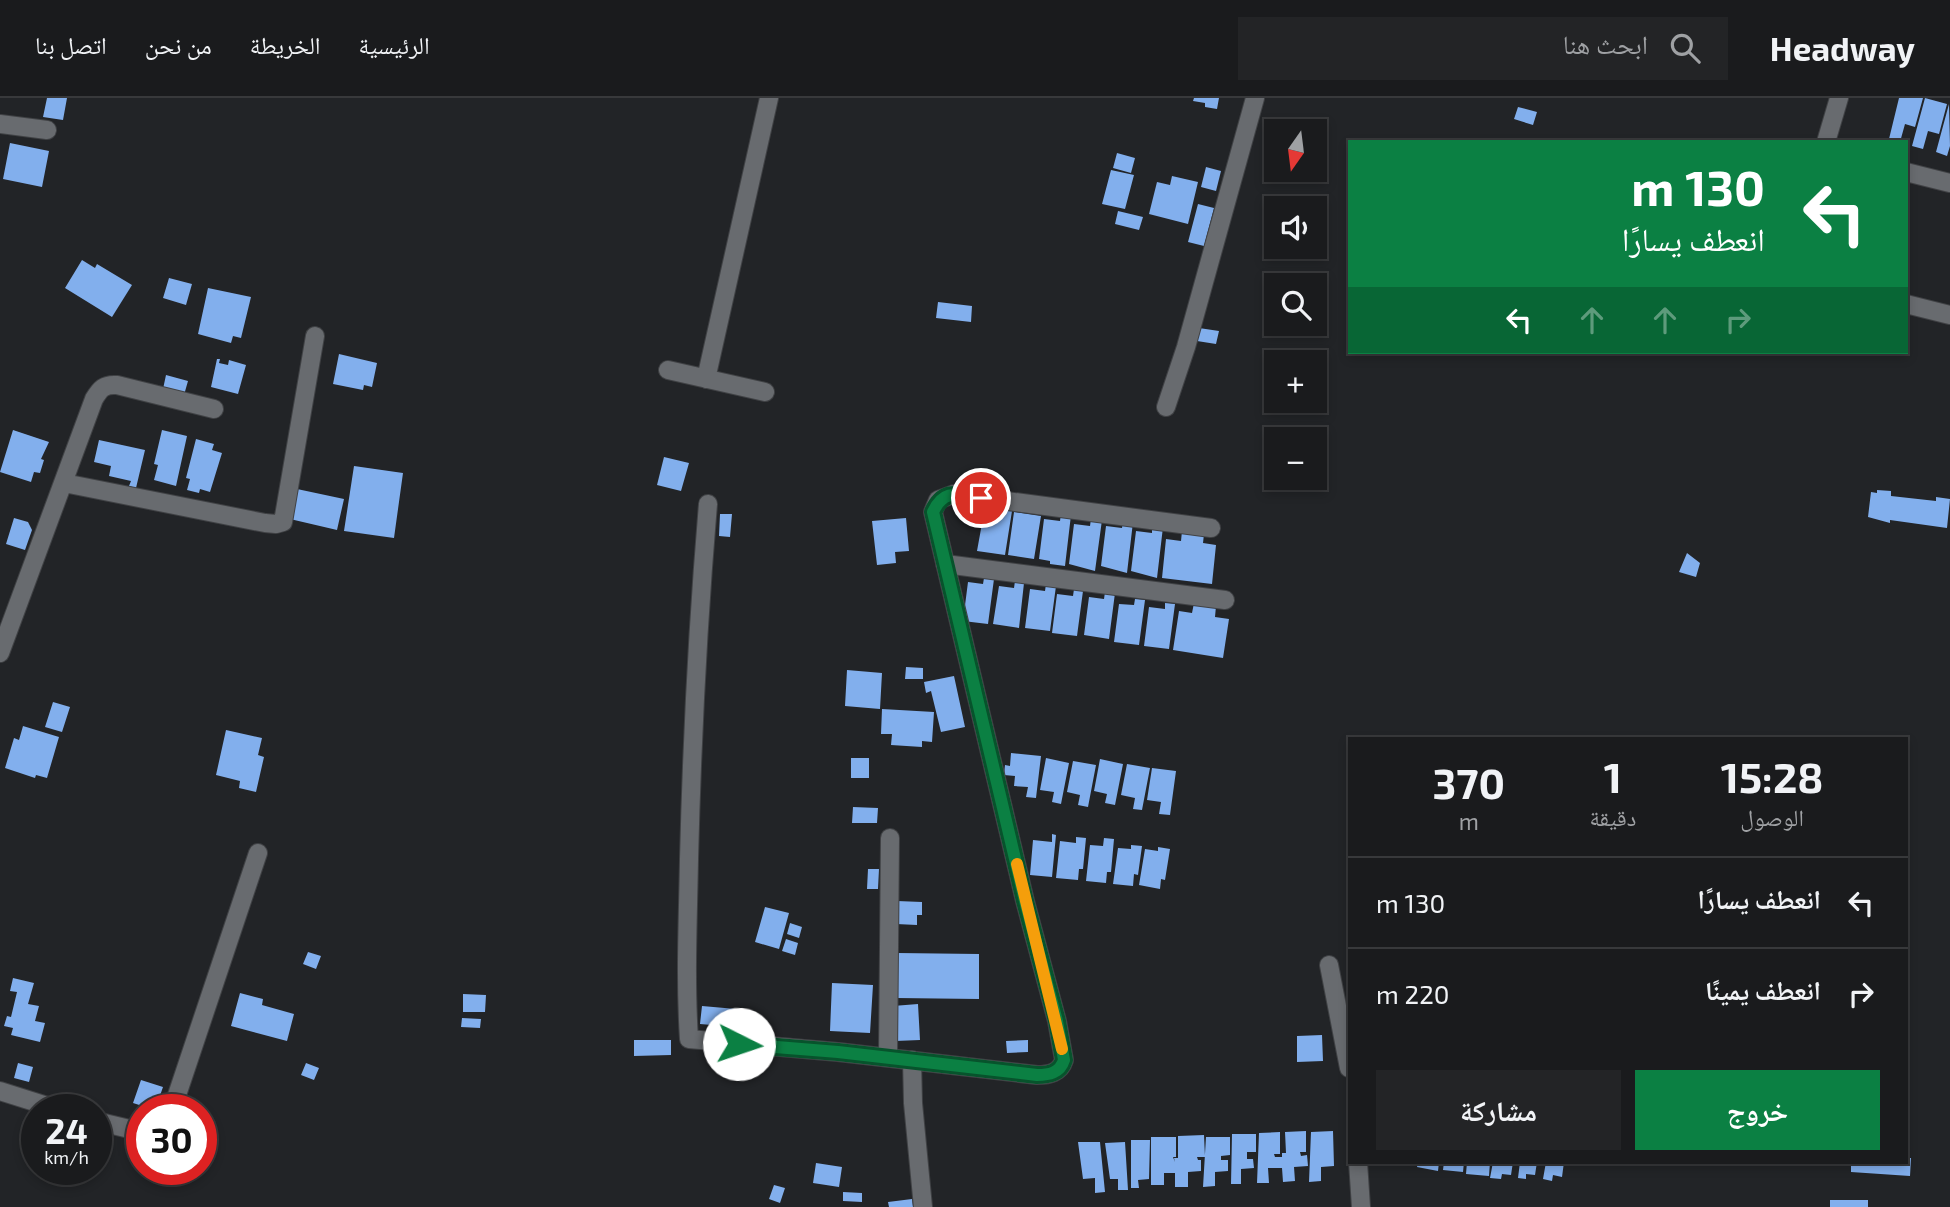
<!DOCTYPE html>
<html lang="ar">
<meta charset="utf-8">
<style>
:root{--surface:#1a1b1d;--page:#232426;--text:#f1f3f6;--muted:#9fa1a4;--line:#38393b;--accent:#0b8043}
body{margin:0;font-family:"Exo 2","Noto Naskh Arabic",sans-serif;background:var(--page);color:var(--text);direction:rtl;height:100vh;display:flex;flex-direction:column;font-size:26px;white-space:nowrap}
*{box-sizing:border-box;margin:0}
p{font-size:23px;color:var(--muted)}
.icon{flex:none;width:38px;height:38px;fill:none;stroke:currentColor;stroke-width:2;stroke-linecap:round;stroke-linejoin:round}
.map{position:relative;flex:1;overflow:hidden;direction:ltr}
.panel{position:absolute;left:1348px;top:639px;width:560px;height:427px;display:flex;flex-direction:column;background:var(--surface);border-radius:0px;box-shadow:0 4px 10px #0003,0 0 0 2px var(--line);direction:rtl}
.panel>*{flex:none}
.hud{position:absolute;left:1348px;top:42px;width:560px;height:214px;border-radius:0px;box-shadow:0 4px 10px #0003,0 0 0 2px var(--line);direction:rtl;background:#0b8043;color:#fff;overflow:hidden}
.needle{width:46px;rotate:194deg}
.controls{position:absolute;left:1264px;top:21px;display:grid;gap:14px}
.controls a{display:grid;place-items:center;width:63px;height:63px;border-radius:0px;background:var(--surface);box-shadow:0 4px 10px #0003,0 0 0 2px var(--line);font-size:35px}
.speed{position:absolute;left:21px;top:996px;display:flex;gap:14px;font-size:35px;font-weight:700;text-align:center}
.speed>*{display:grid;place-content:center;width:91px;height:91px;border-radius:50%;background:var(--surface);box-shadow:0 4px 10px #0003,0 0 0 2px var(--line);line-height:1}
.speed small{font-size:18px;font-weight:400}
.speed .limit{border:10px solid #d22;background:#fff;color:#111}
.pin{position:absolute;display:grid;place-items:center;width:60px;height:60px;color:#fff;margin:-30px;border:4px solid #fff;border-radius:50%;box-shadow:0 2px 7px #0007}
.me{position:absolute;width:77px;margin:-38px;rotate:94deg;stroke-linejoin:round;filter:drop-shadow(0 0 5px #0008)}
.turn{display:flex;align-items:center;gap:24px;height:147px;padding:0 28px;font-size:32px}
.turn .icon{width:91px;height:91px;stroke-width:2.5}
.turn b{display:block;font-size:49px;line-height:60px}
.lanes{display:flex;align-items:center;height:66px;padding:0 28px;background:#0003;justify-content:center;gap:35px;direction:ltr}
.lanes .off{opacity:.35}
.eta{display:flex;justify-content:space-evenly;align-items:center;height:119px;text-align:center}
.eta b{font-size:42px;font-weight:700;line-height:49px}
.cta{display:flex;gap:14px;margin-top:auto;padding:14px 28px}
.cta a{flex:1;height:80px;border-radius:0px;background:var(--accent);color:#fff;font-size:28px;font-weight:700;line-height:80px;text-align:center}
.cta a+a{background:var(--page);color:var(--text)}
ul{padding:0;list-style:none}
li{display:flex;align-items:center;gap:21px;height:91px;padding:0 28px;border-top:2px solid var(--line)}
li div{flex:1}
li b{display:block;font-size:26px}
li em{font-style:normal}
header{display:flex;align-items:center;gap:42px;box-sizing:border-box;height:98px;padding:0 35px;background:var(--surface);border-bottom:2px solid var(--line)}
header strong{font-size:33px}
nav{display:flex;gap:38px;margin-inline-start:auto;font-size:24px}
.search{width:490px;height:63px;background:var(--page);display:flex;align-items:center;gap:18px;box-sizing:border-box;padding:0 24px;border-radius:0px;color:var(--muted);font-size:26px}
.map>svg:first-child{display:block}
.building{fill:#82afed}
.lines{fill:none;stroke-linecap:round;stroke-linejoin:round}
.minor-casing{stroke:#404245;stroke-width:20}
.minor{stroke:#686b6f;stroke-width:18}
.route-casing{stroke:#07532c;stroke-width:18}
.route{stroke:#0b8043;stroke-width:12}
.slow{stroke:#f59e0b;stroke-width:12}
</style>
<header>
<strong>Headway</strong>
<div class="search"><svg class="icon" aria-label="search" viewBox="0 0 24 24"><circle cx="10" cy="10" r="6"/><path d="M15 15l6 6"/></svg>ابحث هنا</div>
<nav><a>الرئيسية</a><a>الخريطة</a><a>من نحن</a><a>اتصل بنا</a></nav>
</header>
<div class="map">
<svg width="1950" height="1109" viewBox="0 0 1950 1109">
<rect width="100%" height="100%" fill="#222427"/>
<!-- building -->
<path class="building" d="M 47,0 L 67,0 L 63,22 L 43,19 Z
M 1194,0 L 1219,0 L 1217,11 L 1205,9 L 1205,5 L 1193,3 Z
M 1899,0 L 1923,0 L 1915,29 L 1905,26 L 1900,44 L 1889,41 Z
M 1925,0 L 1947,6 L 1939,36 L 1928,33 L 1923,51 L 1912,48 Z
M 1949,6 L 1950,48 L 1947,58 L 1936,54 Z
M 1518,9 L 1537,14 L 1533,27 L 1514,21 Z
M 10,45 L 49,53 L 42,89 L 3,81 Z
M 1117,55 L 1135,60 L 1131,75 L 1113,70 Z
M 1206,69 L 1221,73 L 1216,93 L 1201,89 Z
M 1111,72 L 1134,77 L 1125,111 L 1102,106 Z
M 1172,78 L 1198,84 L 1188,126 L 1149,116 L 1157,84 L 1170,87 Z
M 1198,106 L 1214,110 L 1204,148 L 1188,144 Z
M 1118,113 L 1143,119 L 1139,132 L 1115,126 Z
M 82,162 L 95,170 L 97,166 L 132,187 L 112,219 L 65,190 Z
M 169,180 L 192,186 L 186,207 L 163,200 Z
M 208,190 L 251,199 L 241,240 L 233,238 L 231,245 L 198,236 Z
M 938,204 L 972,208 L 971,224 L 936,220 Z
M 1199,230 L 1219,233 L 1216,246 L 1197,243 Z
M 339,256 L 377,265 L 372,289 L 364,287 L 363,292 L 333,286 Z
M 217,261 L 220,261 L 219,265 L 228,267 L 229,262 L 246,267 L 238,296 L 211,289 Z
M 166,277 L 188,283 L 184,297 L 163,291 Z
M 13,332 L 49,344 L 41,361 L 44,362 L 40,375 L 34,374 L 31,384 L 0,374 Z
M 162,332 L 187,338 L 176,388 L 154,382 L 158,367 L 154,366 Z
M 196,341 L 214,346 L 212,352 L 222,355 L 210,394 L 200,391 L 199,395 L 187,392 L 190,381 L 186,380 Z
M 99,342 L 145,352 L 136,390 L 129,388 L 131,383 L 109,378 L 111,368 L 94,364 Z
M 664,359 L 689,365 L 681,393 L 657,387 Z
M 354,368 L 403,375 L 394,440 L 344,433 Z
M 297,391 L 344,401 L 337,432 L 290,421 Z
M 1877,392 L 1891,393 L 1891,398 L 1936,403 L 1936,399 L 1950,401 L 1947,430 L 1890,422 L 1890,425 L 1868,419 L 1871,394 L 1877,395 Z
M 985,409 L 1012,413 L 1005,457 L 977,453 Z
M 1014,414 L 1041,418 L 1034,461 L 1008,457 Z
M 720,416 L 732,416 L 730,439 L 719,438 Z
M 1061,416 L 1071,417 L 1065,468 L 1050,466 L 1050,463 L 1039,461 L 1044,421 L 1060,423 Z
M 14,420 L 28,424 L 32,432 L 25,452 L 6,446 Z
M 906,420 L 909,453 L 895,454 L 896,465 L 877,467 L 872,423 Z
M 1091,421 L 1102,422 L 1095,473 L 1069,466 L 1074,426 L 1090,428 Z
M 1123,423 L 1133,424 L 1127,475 L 1101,468 L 1106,428 L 1122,430 Z
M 1152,428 L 1163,429 L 1157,480 L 1131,473 L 1136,433 L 1152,435 Z
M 1182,433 L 1204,436 L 1203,445 L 1216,447 L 1212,486 L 1162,480 L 1166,441 L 1181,443 Z
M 1687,455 L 1700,465 L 1696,479 L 1679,474 Z
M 984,480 L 994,481 L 988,526 L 963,523 L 968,484 L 983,486 Z
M 1015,483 L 1024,485 L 1019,530 L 993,526 L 999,488 L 1014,490 Z
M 1046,486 L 1056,488 L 1050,533 L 1025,530 L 1030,491 L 1045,493 Z
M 1074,491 L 1083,493 L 1077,538 L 1052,535 L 1057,496 L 1073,498 Z
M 1105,494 L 1115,495 L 1109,541 L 1084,537 L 1089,499 L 1104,501 Z
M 1135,501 L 1145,502 L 1139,547 L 1114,544 L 1119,506 L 1134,507 Z
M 1165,505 L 1175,506 L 1169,551 L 1144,548 L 1149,509 L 1165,511 Z
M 1194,505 L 1216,508 L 1215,519 L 1229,521 L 1223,560 L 1173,552 L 1179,513 L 1192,515 Z
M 906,569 L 923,570 L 923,581 L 905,581 Z
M 847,572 L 882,575 L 880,611 L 845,608 Z
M 954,578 L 965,629 L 941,634 L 931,593 L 926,595 L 924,584 Z
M 53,604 L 70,609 L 62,634 L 45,629 Z
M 882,611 L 934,614 L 932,644 L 922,643 L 922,649 L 891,647 L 892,636 L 881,636 Z
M 23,628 L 59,639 L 47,680 L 36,677 L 35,680 L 5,670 L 14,640 L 19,642 Z
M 226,632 L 262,640 L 258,657 L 264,659 L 256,694 L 239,690 L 240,683 L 216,677 Z
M 1011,655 L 1041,658 L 1036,700 L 1026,699 L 1028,689 L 1014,688 L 1015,678 L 1004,677 L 1005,667 L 1010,668 Z
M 851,660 L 869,660 L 869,680 L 851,680 Z
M 1046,660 L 1069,665 L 1061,706 L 1052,704 L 1054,694 L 1040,692 Z
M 1100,661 L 1123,666 L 1115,707 L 1105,705 L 1107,696 L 1094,693 Z
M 1073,663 L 1096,667 L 1088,709 L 1078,707 L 1080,697 L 1067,694 Z
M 1127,666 L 1150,670 L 1142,712 L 1133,711 L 1135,700 L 1121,697 Z
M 1152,670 L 1176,673 L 1170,717 L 1159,716 L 1161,704 L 1147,702 Z
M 853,709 L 878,710 L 877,725 L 852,725 Z
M 1052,736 L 1056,737 L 1052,779 L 1030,777 L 1033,742 L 1052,744 Z
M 1076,739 L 1086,740 L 1083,771 L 1079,771 L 1078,782 L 1056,780 L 1060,743 L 1076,745 Z
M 1104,740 L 1114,741 L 1111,774 L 1107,774 L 1106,785 L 1086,783 L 1090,747 L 1103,748 Z
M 1131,747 L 1142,748 L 1138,777 L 1134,776 L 1133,788 L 1113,786 L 1118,750 L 1131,751 Z
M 1158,749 L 1170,751 L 1165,782 L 1161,781 L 1160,791 L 1139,787 L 1145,751 L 1158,753 Z
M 868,771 L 879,771 L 878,791 L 867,791 Z
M 897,803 L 922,804 L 922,817 L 917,817 L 917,827 L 896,826 Z
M 765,809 L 789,815 L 779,851 L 755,844 Z
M 790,825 L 802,829 L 799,840 L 787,836 Z
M 786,841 L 798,845 L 795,857 L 782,853 Z
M 308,854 L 321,858 L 316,871 L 303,866 Z
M 897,855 L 979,856 L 979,901 L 896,900 Z
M 13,880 L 34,885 L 28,906 L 39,908 L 35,923 L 45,925 L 40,944 L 11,937 L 13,930 L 4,928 L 7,918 L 11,919 L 17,894 L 10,893 Z
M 832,885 L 873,887 L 870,935 L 830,933 Z
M 240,895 L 263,901 L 262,907 L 294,916 L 287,943 L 231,928 Z
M 463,896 L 486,897 L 485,914 L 463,914 Z
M 918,906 L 920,942 L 895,943 L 893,908 Z
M 702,908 L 736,911 L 735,929 L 700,926 Z
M 462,920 L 481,921 L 480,930 L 461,929 Z
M 1322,937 L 1323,963 L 1297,964 L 1297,938 Z
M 634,942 L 671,942 L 671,957 L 634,958 Z
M 1028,942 L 1028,954 L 1007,955 L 1006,943 Z
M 18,965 L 33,969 L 29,984 L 14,980 Z
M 306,965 L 319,970 L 314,982 L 301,977 Z
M 141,982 L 163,989 L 155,1012 L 133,1005 Z
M 1306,1033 L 1306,1054 L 1300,1054 L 1301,1058 L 1307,1057 L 1308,1068 L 1294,1069 L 1295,1083 L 1283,1084 L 1282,1070 L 1268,1070 L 1269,1085 L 1257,1085 L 1259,1035 L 1280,1034 L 1280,1056 L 1274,1056 L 1275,1059 L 1282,1059 L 1282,1055 L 1286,1055 L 1285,1034 Z
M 1333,1033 L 1334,1068 L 1321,1069 L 1321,1083 L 1309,1084 L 1311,1034 Z
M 1232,1036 L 1256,1036 L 1256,1054 L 1247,1054 L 1247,1061 L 1253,1061 L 1254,1070 L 1241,1071 L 1241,1086 L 1231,1086 Z
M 1204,1037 L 1205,1059 L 1197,1059 L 1198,1062 L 1201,1062 L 1201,1073 L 1188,1074 L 1188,1089 L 1175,1089 L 1175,1075 L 1164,1075 L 1164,1087 L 1151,1087 L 1151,1039 L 1176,1039 L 1176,1059 L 1173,1059 L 1175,1064 L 1174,1060 L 1178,1060 L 1178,1038 Z
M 1206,1039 L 1230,1039 L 1230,1057 L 1221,1058 L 1221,1062 L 1228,1062 L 1228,1073 L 1215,1074 L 1215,1088 L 1203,1089 Z
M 1131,1042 L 1150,1042 L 1149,1081 L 1138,1082 L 1139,1090 L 1131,1090 Z
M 1078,1044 L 1100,1044 L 1105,1094 L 1095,1095 L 1095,1080 L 1083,1081 Z
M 1125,1044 L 1128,1092 L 1118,1092 L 1118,1081 L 1110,1081 L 1105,1045 Z
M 1906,1060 L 1911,1060 L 1910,1078 L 1851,1074 L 1851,1064 L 1906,1064 Z
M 1418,1064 L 1439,1064 L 1438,1073 L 1417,1069 Z
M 1444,1064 L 1464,1064 L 1463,1074 L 1443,1072 Z
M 1467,1064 L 1490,1064 L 1489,1078 L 1466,1076 Z
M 1493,1064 L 1513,1064 L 1511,1077 L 1502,1076 L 1501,1081 L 1490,1080 Z
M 1520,1064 L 1537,1064 L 1535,1077 L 1526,1076 L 1526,1081 L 1518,1080 Z
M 1546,1064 L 1564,1064 L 1562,1079 L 1553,1077 L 1552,1083 L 1543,1081 Z
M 816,1065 L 842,1069 L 839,1089 L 813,1085 Z
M 774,1087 L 785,1090 L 780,1105 L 769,1101 Z
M 843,1094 L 862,1095 L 862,1104 L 843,1103 Z
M 912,1101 L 913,1109 L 889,1109 L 888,1104 Z
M 1830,1102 L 1868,1102 L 1868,1109 L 1830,1109 Z"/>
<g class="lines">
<!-- minor casing -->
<g class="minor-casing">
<path id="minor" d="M 0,26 L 47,32
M 1826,44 L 1839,0
M 1906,74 L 1950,85
M 1906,206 L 1950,217
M 668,272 L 765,294
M 706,281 L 769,0
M 1166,309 L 1186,249 L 1255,0
M 64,385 L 265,425 L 276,426 L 283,424 L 315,238
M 708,406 C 698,524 692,642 689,761 C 688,821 685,881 689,941 L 838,954 L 1037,977 C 1049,977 1060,975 1064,962 L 1057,923 L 1025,803 L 933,414 L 938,402 L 954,396 L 1211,430
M 945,466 L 1225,502
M 0,555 L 94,301 C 100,291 104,286 117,287 L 214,311
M 1329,867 L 1349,970
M 888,959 L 890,740
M 912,962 L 913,1005 L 923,1109
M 0,993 L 60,1012
M 172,1012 L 258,755
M 96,1023 L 142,1034
M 1358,1064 L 1361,1109"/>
</g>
<!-- minor -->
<use href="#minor" class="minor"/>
</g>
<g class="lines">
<!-- route casing -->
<g class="route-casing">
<path id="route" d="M 739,946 L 838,954 L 1037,977 C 1049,977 1060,975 1064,962 L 1057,923 L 1025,803 L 933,414 C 944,390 958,397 981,400"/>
</g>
<!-- route -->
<use href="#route" class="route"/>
<!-- slow -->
<path class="slow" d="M 1017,766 L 1062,951"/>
</g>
</svg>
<div class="controls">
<a><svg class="needle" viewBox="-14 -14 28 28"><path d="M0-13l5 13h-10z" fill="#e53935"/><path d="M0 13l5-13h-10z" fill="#9fa1a4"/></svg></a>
<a><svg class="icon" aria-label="sound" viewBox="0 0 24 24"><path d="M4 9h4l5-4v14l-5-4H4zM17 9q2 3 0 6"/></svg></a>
<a><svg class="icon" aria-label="search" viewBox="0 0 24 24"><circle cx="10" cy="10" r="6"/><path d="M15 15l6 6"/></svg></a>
<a>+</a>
<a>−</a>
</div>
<div class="speed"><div>24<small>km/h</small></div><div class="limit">30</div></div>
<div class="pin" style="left:981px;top:400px;background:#d93025"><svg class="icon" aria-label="arrive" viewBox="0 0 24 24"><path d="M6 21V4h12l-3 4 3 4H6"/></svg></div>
<svg class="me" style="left:739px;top:946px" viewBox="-20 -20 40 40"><circle r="19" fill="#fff"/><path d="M0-13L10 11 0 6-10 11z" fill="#0b8043"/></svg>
<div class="hud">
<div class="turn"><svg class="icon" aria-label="left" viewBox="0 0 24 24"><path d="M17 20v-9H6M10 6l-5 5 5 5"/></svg><div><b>130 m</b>انعطف يسارًا</div></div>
<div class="lanes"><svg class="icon" aria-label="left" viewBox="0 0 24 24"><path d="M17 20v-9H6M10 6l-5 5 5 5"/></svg><svg class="icon off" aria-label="ahead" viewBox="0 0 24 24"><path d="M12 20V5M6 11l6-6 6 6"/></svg><svg class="icon off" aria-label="ahead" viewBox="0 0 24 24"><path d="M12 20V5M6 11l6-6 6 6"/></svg><svg class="icon off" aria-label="right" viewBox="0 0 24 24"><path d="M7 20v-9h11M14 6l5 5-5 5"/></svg></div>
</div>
<section class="panel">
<div class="eta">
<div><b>15:28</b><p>الوصول</p></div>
<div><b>1</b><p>دقيقة</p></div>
<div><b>370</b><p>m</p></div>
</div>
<ul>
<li><svg class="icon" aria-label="left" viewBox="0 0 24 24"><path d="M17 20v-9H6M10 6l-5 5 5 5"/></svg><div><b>انعطف يسارًا</b></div><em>130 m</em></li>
<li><svg class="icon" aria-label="right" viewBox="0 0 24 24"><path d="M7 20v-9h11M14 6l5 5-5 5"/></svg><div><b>انعطف يمينًا</b></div><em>220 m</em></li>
</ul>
<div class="cta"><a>خروج</a><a>مشاركة</a></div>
</section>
</div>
